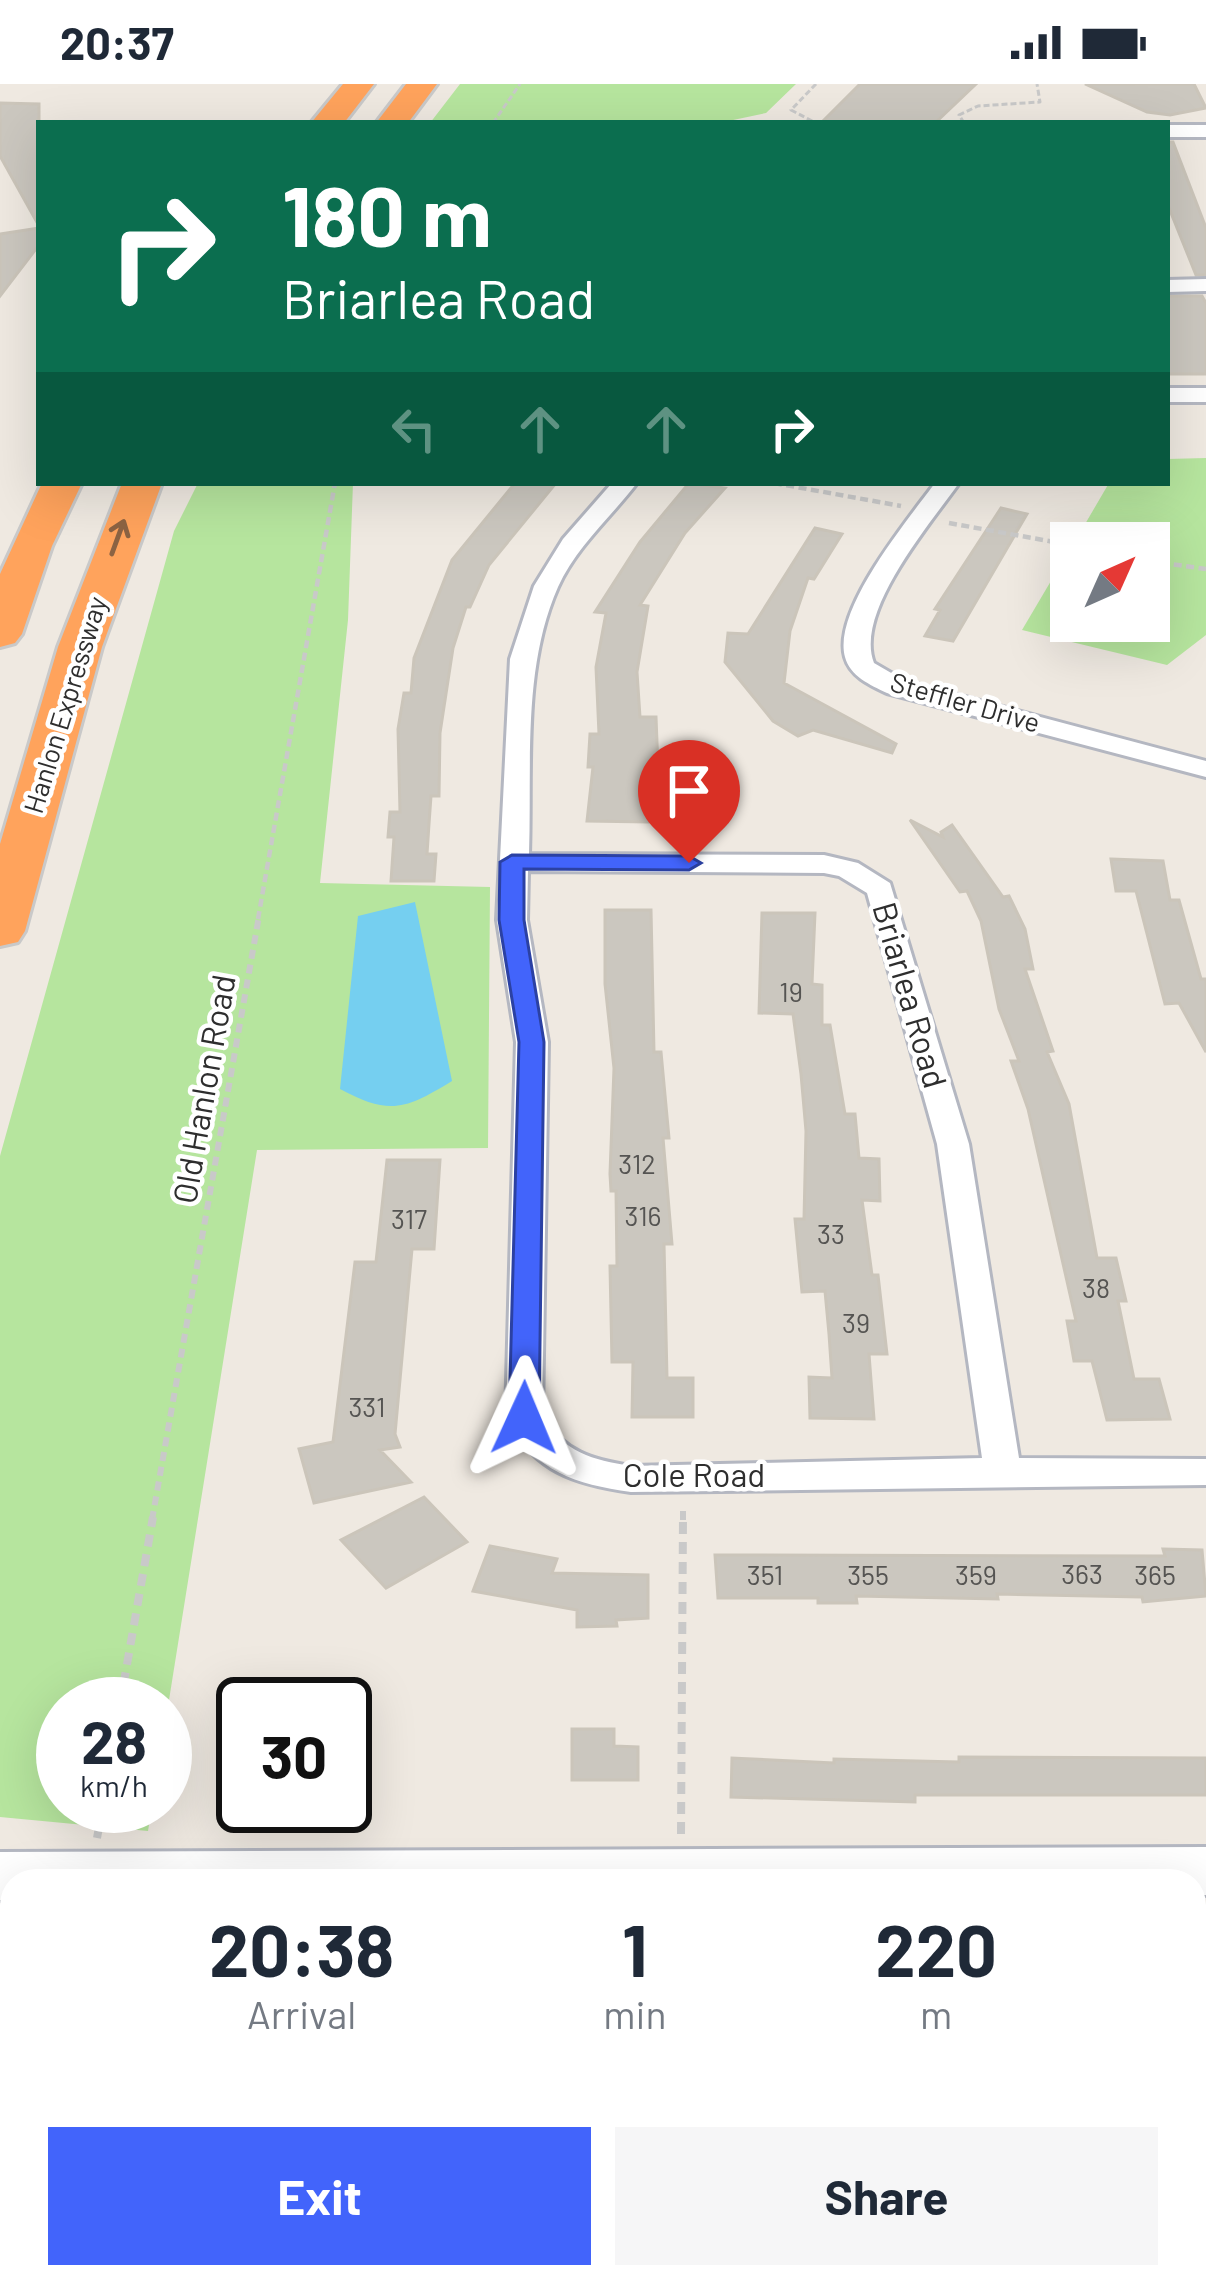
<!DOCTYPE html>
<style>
:root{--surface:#fff;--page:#f6f6f7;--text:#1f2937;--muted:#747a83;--accent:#4264fb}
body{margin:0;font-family:Barlow,sans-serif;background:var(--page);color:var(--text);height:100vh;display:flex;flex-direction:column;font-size:45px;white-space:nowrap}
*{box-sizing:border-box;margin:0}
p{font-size:39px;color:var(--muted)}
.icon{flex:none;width:66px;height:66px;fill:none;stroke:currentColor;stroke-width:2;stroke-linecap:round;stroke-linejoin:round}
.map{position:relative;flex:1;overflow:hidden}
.details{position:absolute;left:0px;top:1785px;width:1206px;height:420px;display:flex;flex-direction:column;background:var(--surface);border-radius:36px 36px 0 0;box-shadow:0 12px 48px #0002}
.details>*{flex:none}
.top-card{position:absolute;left:36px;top:36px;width:1134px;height:366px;border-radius:0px;box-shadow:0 12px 48px #0002;background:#0b6e4f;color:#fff;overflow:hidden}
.needle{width:78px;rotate:45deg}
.tools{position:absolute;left:1050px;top:438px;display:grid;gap:24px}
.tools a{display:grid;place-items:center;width:120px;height:120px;border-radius:0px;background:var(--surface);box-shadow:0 12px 48px #0002;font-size:60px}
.speed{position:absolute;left:36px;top:1593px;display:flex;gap:24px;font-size:60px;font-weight:700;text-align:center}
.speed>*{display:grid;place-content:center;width:156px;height:156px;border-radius:50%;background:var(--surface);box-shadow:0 12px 48px #0002;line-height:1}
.speed small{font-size:30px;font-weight:400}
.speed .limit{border:6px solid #111;border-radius:18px;background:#fff;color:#111}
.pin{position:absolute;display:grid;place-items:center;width:102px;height:102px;color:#fff;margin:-123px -51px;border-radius:50% 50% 50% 0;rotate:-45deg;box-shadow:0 0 12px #0007}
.pin .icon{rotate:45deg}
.me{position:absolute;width:132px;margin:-66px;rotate:1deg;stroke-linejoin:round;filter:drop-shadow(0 0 9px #0008)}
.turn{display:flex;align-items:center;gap:42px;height:252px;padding:0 48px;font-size:54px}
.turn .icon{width:156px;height:156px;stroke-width:2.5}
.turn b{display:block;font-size:84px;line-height:102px}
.lanes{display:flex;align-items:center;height:114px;padding:0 48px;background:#0003;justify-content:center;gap:60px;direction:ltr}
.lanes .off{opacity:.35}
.eta{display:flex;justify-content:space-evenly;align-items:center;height:204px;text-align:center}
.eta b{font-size:72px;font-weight:700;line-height:84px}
.cta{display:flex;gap:24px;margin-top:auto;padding:24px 48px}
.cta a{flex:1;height:138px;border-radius:0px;background:var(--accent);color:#fff;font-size:48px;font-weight:700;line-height:138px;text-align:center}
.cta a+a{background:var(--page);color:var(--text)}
.status{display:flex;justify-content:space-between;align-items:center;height:84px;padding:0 60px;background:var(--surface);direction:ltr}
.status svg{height:33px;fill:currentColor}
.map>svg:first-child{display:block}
.green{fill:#b6e59e}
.water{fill:#75cff0}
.building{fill:#cbc7bf;stroke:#cbc5ba;stroke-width:3}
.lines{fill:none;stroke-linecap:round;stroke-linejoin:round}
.street-casing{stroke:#b4b7c1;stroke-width:6}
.secondary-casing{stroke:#b4b7c1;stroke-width:6}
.highway-casing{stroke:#c9c9c9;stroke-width:6}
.path-far3{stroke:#c9c9c9;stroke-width:3;stroke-dasharray:6 3;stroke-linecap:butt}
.path-far2{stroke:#c9c9c9;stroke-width:4.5;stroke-dasharray:8 4.5;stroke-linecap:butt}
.path-far1{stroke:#c9c9c9;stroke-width:6;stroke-dasharray:9 6;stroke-linecap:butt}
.path{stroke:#c9c9c9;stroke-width:8;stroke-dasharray:12 8;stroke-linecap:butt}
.street{fill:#fff;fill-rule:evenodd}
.secondary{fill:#fff;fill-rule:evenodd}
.highway{fill:#ffa35c;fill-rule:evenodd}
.oneway{stroke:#8c6343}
.route{fill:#4264fb;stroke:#2b41a3;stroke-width:3}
.labels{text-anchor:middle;stroke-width:9;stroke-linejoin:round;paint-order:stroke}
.far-street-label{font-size:27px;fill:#2e2e2e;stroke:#fff}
.number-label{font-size:27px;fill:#555452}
.street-label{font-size:33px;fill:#2e2e2e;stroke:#fff}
</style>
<div class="status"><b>20:37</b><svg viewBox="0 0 49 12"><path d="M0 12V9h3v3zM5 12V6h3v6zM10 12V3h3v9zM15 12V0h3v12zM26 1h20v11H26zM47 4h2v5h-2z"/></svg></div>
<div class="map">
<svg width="1206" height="2205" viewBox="0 0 1206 2205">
<rect width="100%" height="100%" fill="#efe9e1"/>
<!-- green -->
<path class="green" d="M 460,0 L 796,0 L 766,29 L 719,39 L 430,39 Z
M 1206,374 L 1206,551 L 1167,581 L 1022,546 L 1071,463 L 1071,537 L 1149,537 L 1149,459 L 1074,459 L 1109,399 L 1167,399 L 1167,375 Z
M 198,399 L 353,399 L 348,536 L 320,799 L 490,803 L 488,1064 L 257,1066 L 165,1641 L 165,1620 L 63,1620 L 63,1722 L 152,1722 L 148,1747 L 0,1733 L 0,1072 L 174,447 Z
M 86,2193 L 454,2193 L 454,2205 L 84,2205 Z"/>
<!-- water -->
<path class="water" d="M 415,818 L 452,997 C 406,1025 390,1032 340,1005 L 358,832 Z"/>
<!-- building -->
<path class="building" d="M 860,0 L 976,0 L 935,39 L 821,39 Z
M 1085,0 L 1194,0 L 1206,24 L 1170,31 L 1147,28 Z
M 0,19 L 39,20 L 39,142 L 0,72 Z
M 1167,58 L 1173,58 L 1206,144 L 1206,191 L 1196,191 L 1167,119 Z
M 39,144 L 39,161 L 0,212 L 0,150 Z
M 1167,212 L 1202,212 L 1206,219 L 1206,290 L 1167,290 Z
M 515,399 L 556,399 L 489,481 L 470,523 L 466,523 L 453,564 L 440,649 L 439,712 L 431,712 L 429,740 L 427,770 L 436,770 L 434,797 L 391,797 L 394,753 L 388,753 L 390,728 L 400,728 L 398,645 L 404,609 L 411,609 L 414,574 L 452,476 Z
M 689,399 L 725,404 L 685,449 L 640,521 L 648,522 L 637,588 L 640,633 L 656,633 L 660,734 L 649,733 L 648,738 L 587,737 L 593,683 L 588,683 L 590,650 L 599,650 L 596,583 L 606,529 L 595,528 L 640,458 Z
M 1001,424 L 1027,430 L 953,557 L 925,552 L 940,526 L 935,525 Z
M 815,444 L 842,450 L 814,495 L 808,494 L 790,547 L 784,599 L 896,660 L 892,669 L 813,646 L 798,652 L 773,637 L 725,578 L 728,549 L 748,550 Z
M 910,736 L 943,753 L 941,748 L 952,741 L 1003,813 L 1009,812 L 1025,845 L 1033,885 L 1025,885 L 1053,967 L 1047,968 L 1069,1020 L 1097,1174 L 1116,1174 L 1126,1217 L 1118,1217 L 1134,1295 L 1159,1295 L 1170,1335 L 1107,1336 L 1092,1277 L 1074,1277 L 1067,1237 L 1076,1237 L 1028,1025 L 1011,977 L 1019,977 L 999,925 L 981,837 L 967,807 L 960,808 Z
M 1111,775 L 1163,777 L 1170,816 L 1179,816 L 1201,895 L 1206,895 L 1206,968 L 1179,919 L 1165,920 L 1136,807 L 1116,807 Z
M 605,826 L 651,826 L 654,968 L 661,968 L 669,1054 L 663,1054 L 672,1160 L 664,1160 L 667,1294 L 693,1294 L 693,1333 L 632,1333 L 633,1278 L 612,1278 L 610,1182 L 617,1182 L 616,1107 L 611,1107 L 610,1090 L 614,984 L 605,900 Z
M 762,829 L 815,829 L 812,900 L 822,901 L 822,941 L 830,941 L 845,1030 L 855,1030 L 859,1074 L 879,1075 L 880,1117 L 862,1116 L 872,1191 L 878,1191 L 887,1270 L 869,1270 L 874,1335 L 810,1334 L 809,1293 L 832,1294 L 829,1250 L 825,1207 L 802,1208 L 795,1135 L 804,1135 L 806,1047 L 801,990 L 793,930 L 759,929 Z
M 387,1076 L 440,1076 L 434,1165 L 412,1165 L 395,1350 L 400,1363 L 380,1366 L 411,1398 L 314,1419 L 299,1365 L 333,1358 L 355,1178 L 376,1178 Z
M 424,1413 L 467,1458 L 386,1504 L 341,1456 Z
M 490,1462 L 557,1475 L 552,1489 L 648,1491 L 648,1534 L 616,1536 L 617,1542 L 577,1543 L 577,1526 L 473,1507 Z
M 1163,1465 L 1202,1466 L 1206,1512 L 1143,1518 L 1142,1513 L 997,1510 L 998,1515 L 856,1512 L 857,1519 L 818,1519 L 818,1514 L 718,1514 L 715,1471 L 1165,1472 Z
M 572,1645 L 614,1645 L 614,1662 L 638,1663 L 638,1696 L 572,1696 Z
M 959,1673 L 1206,1674 L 1206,1711 L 915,1711 L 915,1718 L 731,1713 L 732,1674 L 834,1679 L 834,1675 L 959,1678 Z"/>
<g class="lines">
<!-- street casing -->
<g class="street-casing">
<path id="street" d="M 1167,41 L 1206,41 L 1206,53 L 1167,53 Z
M 1206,195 L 1206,207 L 1167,208 L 1167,196 Z
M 1167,304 L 1206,304 L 1206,318 L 1167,318 Z
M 612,399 L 637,399 C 611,433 576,463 558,503 C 522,584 532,682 529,770 L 824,771 L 858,779 L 890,799 L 969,1060 L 1019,1374 L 1206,1375 L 1206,1401 L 631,1408 C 573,1400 535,1387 506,1334 L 516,958 L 497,836 L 510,575 L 534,502 L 563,455 ZM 528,787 L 824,789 L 839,792 L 867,809 L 937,1060 L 982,1374 L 631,1382 C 592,1376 565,1368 542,1334 L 548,958 L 527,836 Z
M 935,399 L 959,399 C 930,440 854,528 874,579 L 905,597 L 1206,677 L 1206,693 L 887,609 C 870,601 850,592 845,573 C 832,526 908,436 935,399 Z
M 12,2174 L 12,2193 L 46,2193 L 44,2205 L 0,2205 L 0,2188 Z"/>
</g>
<!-- secondary casing -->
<g class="secondary-casing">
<path id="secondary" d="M 1206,1763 L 1206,1811 L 1194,1811 L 1194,1797 L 12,1797 L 12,1816 L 0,1816 L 0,1768 Z
M 1194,1834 L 1206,1834 L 1206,1884 L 1194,1884 Z
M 0,1843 L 12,1843 L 12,1893 L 0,1893 Z"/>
</g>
<!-- highway casing -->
<g class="highway-casing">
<path id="highway" d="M 343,0 L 374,0 L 344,39 L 311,39 Z
M 406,0 L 437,0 L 408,39 L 376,39 Z
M 42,399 L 82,399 L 52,462 L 22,550 L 15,559 L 0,563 L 0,490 Z
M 122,399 L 162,399 L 102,563 L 25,847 L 18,858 L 0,862 L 0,760 L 58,563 Z"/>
</g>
<!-- path-far3 -->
<path class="path-far3" d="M 816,0 L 791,26 L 816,39
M 493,39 L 520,0
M 964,39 L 959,31 L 978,22 L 1040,18 L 1037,0"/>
<!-- path-far2 -->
<path class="path-far2" d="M 774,399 L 901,422
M 949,439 L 1071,461
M 1149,477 L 1206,485
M 258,835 L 335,399"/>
<!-- path-far1 -->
<path class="path-far1" d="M 152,1436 L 259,832
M 683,1436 L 683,1425"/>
<!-- path -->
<path class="path" d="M 120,1620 L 153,1433
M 681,1750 L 683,1433
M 97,1754 L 103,1722
M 995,2193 L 996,2205"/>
<!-- street -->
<use href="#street" class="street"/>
<!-- secondary -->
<use href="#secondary" class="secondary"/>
<!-- highway -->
<use href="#highway" class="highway"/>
</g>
<!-- one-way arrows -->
<defs><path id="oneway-shaft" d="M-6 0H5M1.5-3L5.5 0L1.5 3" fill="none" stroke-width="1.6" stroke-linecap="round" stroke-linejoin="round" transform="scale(3)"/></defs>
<use class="oneway" href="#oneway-shaft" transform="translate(118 453) rotate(-70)"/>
<!-- route -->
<path class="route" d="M 512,771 L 689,772 L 701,779 L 689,786 L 524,785 L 524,836 L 544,958 L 539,1334 L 524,1345 L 509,1334 L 519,958 L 499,836 L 500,778 Z"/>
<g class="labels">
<!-- far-street labels -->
<g class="far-street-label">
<text transform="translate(965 619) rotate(16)" y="9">Steffler Drive</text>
<text transform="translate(66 621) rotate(-73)" y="9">Hanlon Expressway</text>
</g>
<!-- number labels -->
<g class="number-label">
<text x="791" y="918">19</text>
<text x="637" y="1090">312</text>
<text x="643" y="1142">316</text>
<text x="409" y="1145">317</text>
<text x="831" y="1160">33</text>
<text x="1096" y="1214">38</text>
<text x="856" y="1249">39</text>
<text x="367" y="1333">331</text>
<text x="1082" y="1500">363</text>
<text x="765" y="1501">351</text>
<text x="868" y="1501">355</text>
<text x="976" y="1501">359</text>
<text x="1155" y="1501">365</text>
</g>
<!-- street labels -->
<g class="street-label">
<text transform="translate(910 911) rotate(74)" y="12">Briarlea Road</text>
<text transform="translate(204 1005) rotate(-80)" y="12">Old Hanlon Road</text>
<text x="694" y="1403">Cole Road</text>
</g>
</g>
</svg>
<div class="tools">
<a><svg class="needle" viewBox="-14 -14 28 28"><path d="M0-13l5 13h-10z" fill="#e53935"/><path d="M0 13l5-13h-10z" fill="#747a83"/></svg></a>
</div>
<div class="speed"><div>28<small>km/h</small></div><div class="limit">30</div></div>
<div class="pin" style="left:689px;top:779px;background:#d93025"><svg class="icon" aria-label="arrive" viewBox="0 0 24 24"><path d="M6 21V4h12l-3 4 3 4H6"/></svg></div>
<svg class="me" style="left:524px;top:1334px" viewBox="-20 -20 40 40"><path d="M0-17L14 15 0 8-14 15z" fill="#4264fb" stroke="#fff" stroke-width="4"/></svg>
<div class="top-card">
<div class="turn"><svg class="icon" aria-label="right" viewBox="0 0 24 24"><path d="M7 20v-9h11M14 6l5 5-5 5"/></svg><div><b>180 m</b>Briarlea Road</div></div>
<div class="lanes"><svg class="icon off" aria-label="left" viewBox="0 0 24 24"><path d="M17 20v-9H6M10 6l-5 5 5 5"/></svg><svg class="icon off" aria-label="ahead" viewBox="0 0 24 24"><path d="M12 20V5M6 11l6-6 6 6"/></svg><svg class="icon off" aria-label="ahead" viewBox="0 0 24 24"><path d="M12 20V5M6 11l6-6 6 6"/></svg><svg class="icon" aria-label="right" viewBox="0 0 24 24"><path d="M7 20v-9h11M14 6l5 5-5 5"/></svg></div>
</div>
<section class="details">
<div class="eta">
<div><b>20:38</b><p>Arrival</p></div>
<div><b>1</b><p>min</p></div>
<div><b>220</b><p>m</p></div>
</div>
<div class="cta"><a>Exit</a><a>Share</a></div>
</section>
</div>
